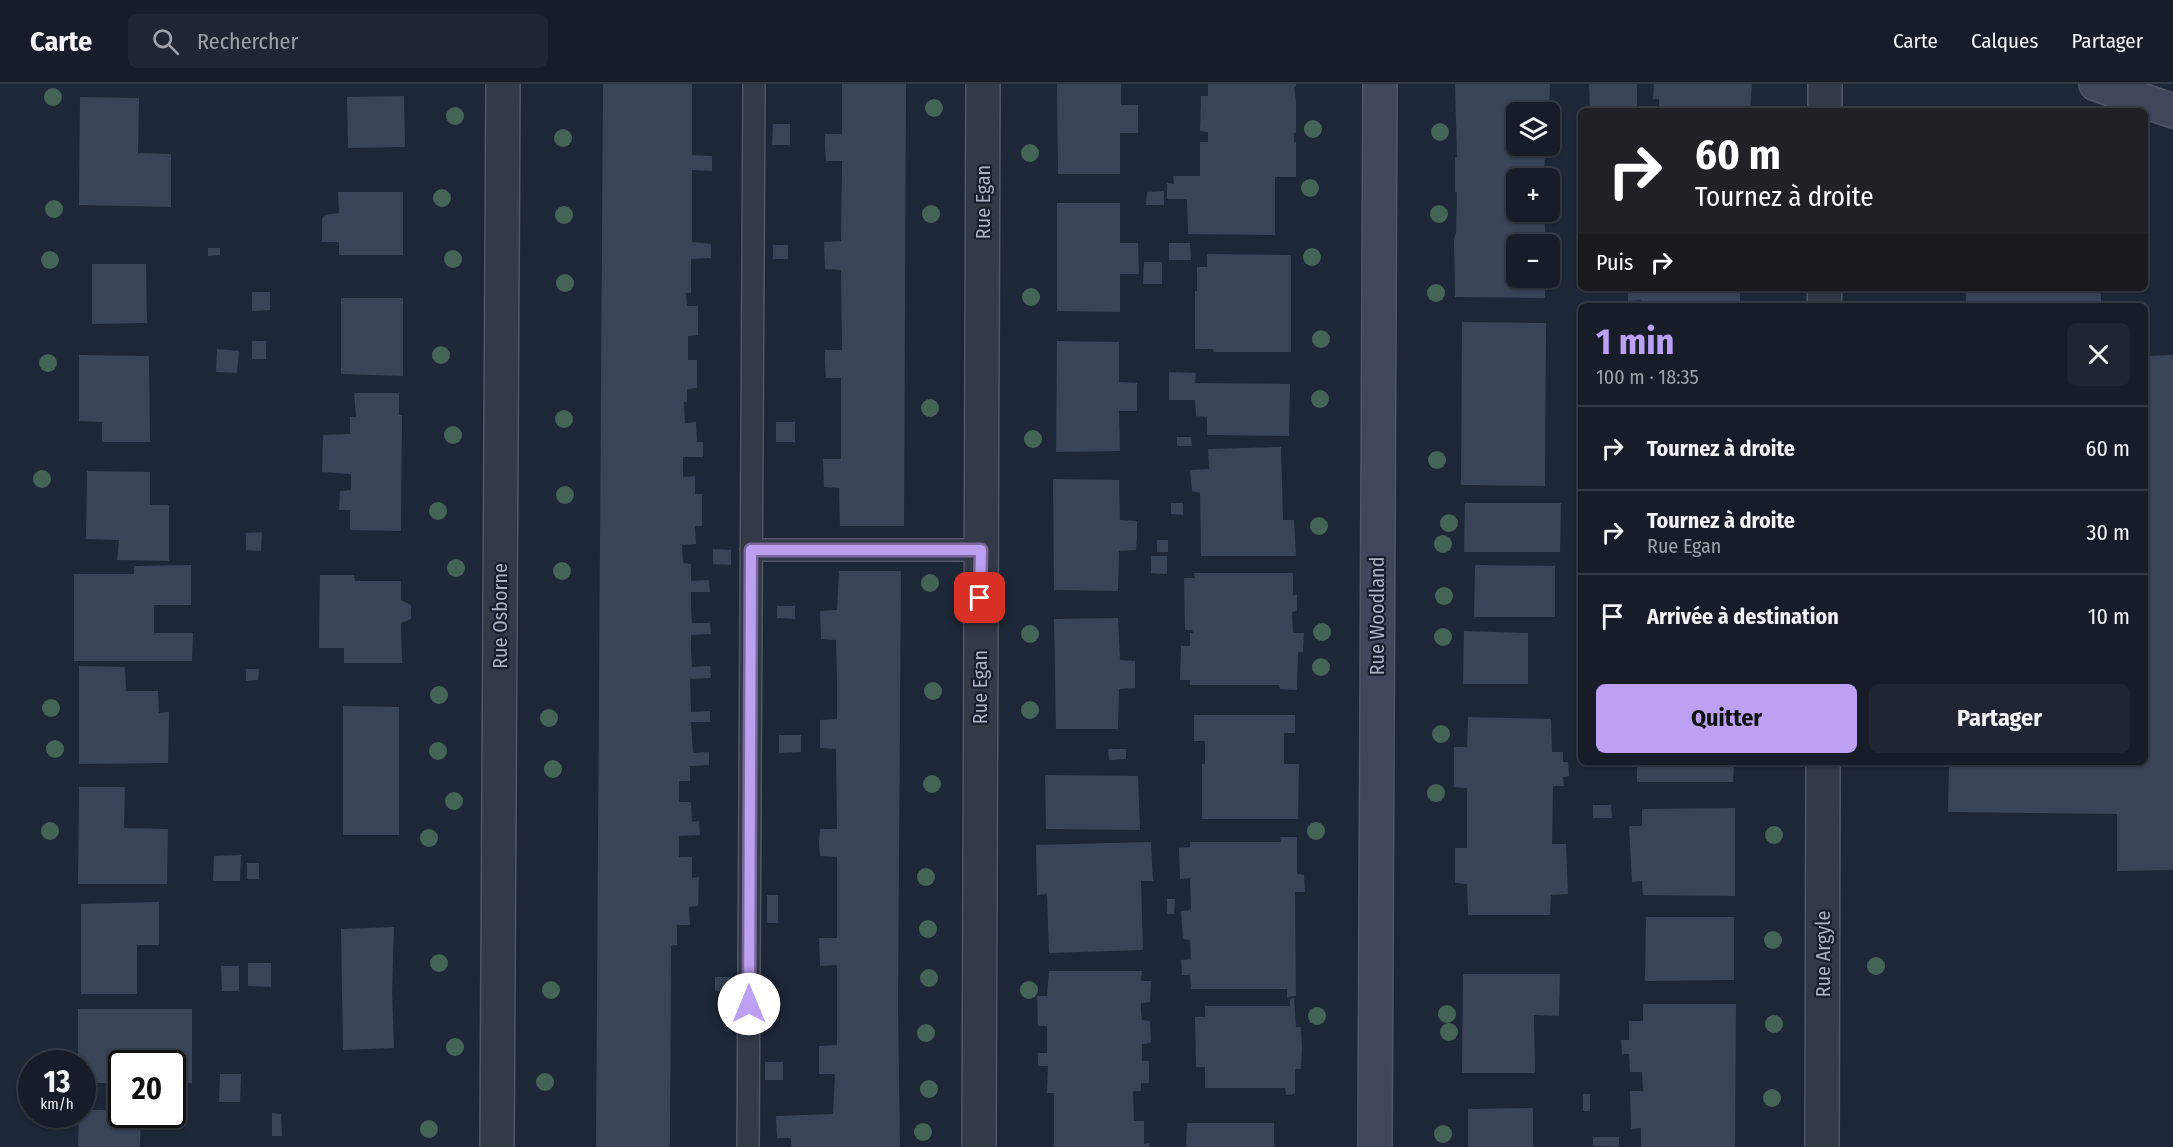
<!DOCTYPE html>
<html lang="fr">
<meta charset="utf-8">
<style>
:root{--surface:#161d29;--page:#1f2631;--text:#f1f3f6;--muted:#9ea2a8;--line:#353b46;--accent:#bca0f2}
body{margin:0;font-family:"Fira Sans Condensed",sans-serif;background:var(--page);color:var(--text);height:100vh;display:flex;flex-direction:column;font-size:22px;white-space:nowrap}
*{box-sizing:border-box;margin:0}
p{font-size:20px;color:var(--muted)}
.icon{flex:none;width:33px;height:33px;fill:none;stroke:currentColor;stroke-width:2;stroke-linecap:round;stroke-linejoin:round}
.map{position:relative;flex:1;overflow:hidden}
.drawer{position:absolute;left:1578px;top:219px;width:570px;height:462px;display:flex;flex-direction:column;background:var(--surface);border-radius:9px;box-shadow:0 2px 4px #0004,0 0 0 2px var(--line)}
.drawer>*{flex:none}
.guide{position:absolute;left:1578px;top:24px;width:570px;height:183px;border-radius:9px;box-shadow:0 2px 4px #0004,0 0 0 2px var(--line);background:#202124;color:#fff;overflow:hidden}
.tools{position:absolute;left:1506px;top:18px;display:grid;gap:12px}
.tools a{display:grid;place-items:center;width:54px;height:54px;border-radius:9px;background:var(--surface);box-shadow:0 2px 4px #0004,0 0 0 2px var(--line);font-size:30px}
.speed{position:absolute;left:18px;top:966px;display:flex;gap:12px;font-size:30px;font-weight:700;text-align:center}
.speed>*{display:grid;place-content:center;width:78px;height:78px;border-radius:50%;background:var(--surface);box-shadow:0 2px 4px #0004,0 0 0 2px var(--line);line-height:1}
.speed small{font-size:15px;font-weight:400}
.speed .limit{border:3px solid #111;border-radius:9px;background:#fff;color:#111}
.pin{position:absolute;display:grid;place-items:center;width:51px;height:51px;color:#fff;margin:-26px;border-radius:12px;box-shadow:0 3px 9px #0006}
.me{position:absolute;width:66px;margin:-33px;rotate:0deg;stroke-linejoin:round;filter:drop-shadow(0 0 4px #0008)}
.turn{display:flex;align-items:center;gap:21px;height:126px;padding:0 18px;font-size:27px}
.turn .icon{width:78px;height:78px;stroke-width:2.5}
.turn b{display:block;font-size:42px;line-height:51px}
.then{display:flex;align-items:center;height:57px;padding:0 18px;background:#0003;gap:12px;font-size:22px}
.round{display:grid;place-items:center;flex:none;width:63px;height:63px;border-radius:9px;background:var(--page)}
.summary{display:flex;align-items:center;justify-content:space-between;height:102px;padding:0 18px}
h1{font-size:36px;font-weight:700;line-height:45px;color:var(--accent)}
.cta{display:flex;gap:12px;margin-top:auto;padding:12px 18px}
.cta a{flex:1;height:69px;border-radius:9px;background:var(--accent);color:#111;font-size:24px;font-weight:700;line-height:69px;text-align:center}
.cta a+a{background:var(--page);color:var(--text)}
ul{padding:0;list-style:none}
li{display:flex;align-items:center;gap:18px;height:84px;padding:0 18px;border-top:2px solid var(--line)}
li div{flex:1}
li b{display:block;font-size:22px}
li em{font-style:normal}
header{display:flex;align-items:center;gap:36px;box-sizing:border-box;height:84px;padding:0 30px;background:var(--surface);border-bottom:2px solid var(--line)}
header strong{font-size:28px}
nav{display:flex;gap:33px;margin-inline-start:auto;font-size:21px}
.search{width:420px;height:54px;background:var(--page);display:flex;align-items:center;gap:15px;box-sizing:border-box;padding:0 21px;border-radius:9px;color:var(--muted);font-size:22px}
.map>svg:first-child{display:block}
.building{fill:#3a4458}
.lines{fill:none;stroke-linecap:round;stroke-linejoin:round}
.lane-casing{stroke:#505666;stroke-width:24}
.street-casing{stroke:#505666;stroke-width:36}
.secondary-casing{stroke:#505666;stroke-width:36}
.lane{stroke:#323947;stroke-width:21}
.street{stroke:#323947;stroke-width:33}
.secondary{stroke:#40475b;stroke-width:33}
.tree{fill:#446458}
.route-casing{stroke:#7a689d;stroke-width:15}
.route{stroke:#bca0f2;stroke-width:10}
.labels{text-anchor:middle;stroke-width:4.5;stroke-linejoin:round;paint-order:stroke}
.street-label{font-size:20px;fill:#acb3c5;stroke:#181e2c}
</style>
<header>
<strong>Carte</strong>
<div class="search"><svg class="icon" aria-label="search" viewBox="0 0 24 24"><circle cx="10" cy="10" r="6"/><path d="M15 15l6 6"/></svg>Rechercher</div>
<nav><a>Carte</a><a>Calques</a><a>Partager</a></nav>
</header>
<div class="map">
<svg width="2173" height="1063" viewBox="0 0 2173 1063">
<rect width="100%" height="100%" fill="#1e2737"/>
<!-- building -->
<path class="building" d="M 603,0 L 692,0 L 692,71 L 712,72 L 712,87 L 692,86 L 692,158 L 711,160 L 711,174 L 691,175 L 691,209 L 686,209 L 687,222 L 698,222 L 698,251 L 688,252 L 688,276 L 697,276 L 697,304 L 687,305 L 687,318 L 684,318 L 685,339 L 696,338 L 697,358 L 703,358 L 703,373 L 683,373 L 683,393 L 695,392 L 695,410 L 702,410 L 702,442 L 695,442 L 696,460 L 682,461 L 683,479 L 691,480 L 691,497 L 709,496 L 710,508 L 691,508 L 691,523 L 692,539 L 710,539 L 711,550 L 691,551 L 691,567 L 692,583 L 710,582 L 711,594 L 690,595 L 691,628 L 710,627 L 710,638 L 691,638 L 693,669 L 709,668 L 709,681 L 690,682 L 690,697 L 679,697 L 679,718 L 691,718 L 692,738 L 699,737 L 700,751 L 679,752 L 679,773 L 692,773 L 692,794 L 699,793 L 698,822 L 689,823 L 690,841 L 677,841 L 677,861 L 671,862 L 670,1063 L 596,1063 Z
M 842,0 L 906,0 L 904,442 L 840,442 L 839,404 L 824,403 L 823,375 L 841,375 L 841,294 L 826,294 L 825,280 L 825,266 L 842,266 L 841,186 L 825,185 L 824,158 L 841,157 L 842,77 L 826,77 L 825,63 L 825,50 L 842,50 Z
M 1057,0 L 1121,0 L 1121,21 L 1138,21 L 1138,49 L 1120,49 L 1120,90 L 1058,90 Z
M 1208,0 L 1296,0 L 1296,3 L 1294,2 L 1296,17 L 1296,49 L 1294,49 L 1294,58 L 1296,58 L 1296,93 L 1275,93 L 1275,151 L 1188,150 L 1187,115 L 1167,115 L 1167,99 L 1174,100 L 1173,92 L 1200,92 L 1200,58 L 1208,58 L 1208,48 L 1200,47 L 1201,12 L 1208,12 Z
M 1455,0 L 1550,0 L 1549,28 L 1516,28 L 1516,62 L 1545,62 L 1544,94 L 1516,94 L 1516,128 L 1544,128 L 1546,160 L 1516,160 L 1516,194 L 1545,194 L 1545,214 L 1455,213 L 1454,155 L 1456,148 L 1457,108 L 1455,108 L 1455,73 L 1457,73 Z
M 1589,0 L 1637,0 L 1637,27 L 1590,27 Z
M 1654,0 L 1752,0 L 1750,27 L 1659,27 L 1659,15 L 1653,15 Z
M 404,12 L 405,63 L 348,64 L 347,13 Z
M 80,13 L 139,14 L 138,69 L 171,70 L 171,123 L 79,121 Z
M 773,40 L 790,40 L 790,61 L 772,61 Z
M 1164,107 L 1164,121 L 1146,121 L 1147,108 Z
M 338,108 L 403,108 L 403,171 L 339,171 L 339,158 L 322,158 L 322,135 L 325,131 L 339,129 Z
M 1057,119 L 1120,119 L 1120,159 L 1138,159 L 1139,190 L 1120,190 L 1120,228 L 1057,227 Z
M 1169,159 L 1190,159 L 1191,176 L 1169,176 Z
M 773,161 L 788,161 L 788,175 L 773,175 Z
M 208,164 L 220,164 L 220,171 L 208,172 Z
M 1207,170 L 1291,171 L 1291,268 L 1214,268 L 1213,265 L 1195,265 L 1195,207 L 1197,207 L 1197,183 L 1207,183 Z
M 1144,178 L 1162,178 L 1162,200 L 1143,200 Z
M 92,180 L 146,180 L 147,239 L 92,240 Z
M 1628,204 L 1740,204 L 1740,222 L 1641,222 L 1641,216 L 1628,217 Z
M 1966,204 L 2101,204 L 2101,222 L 1966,222 Z
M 252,208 L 270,208 L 270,226 L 252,227 Z
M 341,214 L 403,214 L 403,292 L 341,290 Z
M 1462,238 L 1546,239 L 1545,402 L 1461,401 Z
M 252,257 L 266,257 L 266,275 L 252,275 Z
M 1057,257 L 1119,258 L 1119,298 L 1137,299 L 1137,327 L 1119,327 L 1120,367 L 1056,368 Z
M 217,265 L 239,267 L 237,289 L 216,288 Z
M 79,271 L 149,272 L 150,358 L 102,358 L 102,338 L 79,337 Z
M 2173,271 L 2173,786 L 2117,787 L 2117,730 L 1948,728 L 1949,678 L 2145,678 L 2145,272 Z
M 1169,288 L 1196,289 L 1195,299 L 1290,300 L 1289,352 L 1207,351 L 1207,333 L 1196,332 L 1195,316 L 1169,316 Z
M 354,309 L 399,309 L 399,331 L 402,331 L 401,447 L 350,446 L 350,426 L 339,426 L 340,407 L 351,406 L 351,390 L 322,388 L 323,351 L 350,350 L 350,333 L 356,333 Z
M 776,338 L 795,338 L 795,358 L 776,358 Z
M 1177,353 L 1191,353 L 1192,362 L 1177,362 Z
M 1281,363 L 1283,436 L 1294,436 L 1296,472 L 1201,472 L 1200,409 L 1192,407 L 1190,386 L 1209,385 L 1208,365 Z
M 87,387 L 150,388 L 150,421 L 169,421 L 169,477 L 117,476 L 119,456 L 86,455 Z
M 1053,395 L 1119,396 L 1120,436 L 1137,437 L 1137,453 L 1136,466 L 1119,467 L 1118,507 L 1054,506 Z
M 1171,419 L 1183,419 L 1183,431 L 1171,430 Z
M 1465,419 L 1561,419 L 1560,468 L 1464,468 Z
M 262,448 L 261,467 L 246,466 L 246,449 Z
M 1157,456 L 1168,456 L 1168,468 L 1157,468 Z
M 713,465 L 731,466 L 731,481 L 713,480 Z
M 1151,472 L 1167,472 L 1167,490 L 1151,489 Z
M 191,481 L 191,521 L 154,521 L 154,549 L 193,549 L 192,577 L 74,577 L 74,490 L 134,490 L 134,482 Z
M 1475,481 L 1555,482 L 1555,533 L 1474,533 Z
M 839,487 L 901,487 L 898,921 L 900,1063 L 791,1063 L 791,1054 L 777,1054 L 776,1032 L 833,1030 L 835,990 L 819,990 L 819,962 L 837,961 L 837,881 L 820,882 L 819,854 L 837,854 L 837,773 L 820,772 L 819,759 L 820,745 L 837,745 L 836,665 L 820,664 L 820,636 L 837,635 L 837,596 L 836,556 L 821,555 L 820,527 L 837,526 Z
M 1194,489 L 1293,489 L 1293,511 L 1297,511 L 1297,527 L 1292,528 L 1293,549 L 1304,549 L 1303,568 L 1298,568 L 1297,606 L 1280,605 L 1279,601 L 1190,601 L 1190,596 L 1180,596 L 1181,562 L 1190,562 L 1190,549 L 1193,549 L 1192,546 L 1185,546 L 1184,494 L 1195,494 Z
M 320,491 L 354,491 L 355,497 L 401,497 L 401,516 L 411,521 L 411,535 L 401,539 L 402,579 L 344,579 L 344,564 L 319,564 Z
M 777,522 L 795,522 L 795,535 L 777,534 Z
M 1118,534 L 1120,576 L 1135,577 L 1135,604 L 1119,605 L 1118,645 L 1056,645 L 1054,535 Z
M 1464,547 L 1528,549 L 1528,600 L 1463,600 Z
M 79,582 L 125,583 L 126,607 L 158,607 L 159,629 L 169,628 L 168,679 L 79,680 Z
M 246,585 L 259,585 L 258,596 L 246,597 Z
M 343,622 L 399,623 L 399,751 L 343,751 Z
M 1194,631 L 1295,631 L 1295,649 L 1284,649 L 1284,680 L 1299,680 L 1298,735 L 1202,735 L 1202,680 L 1205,680 L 1205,657 L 1194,657 Z
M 1468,633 L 1551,635 L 1552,668 L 1563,668 L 1563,678 L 1568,678 L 1569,692 L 1563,693 L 1564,702 L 1553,702 L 1552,760 L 1566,760 L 1568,810 L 1551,811 L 1550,831 L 1468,831 L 1467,800 L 1455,799 L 1455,764 L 1467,764 L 1467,704 L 1454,703 L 1454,663 L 1467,663 Z
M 779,651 L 801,651 L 801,668 L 779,669 Z
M 1108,665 L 1126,665 L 1126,675 L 1109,676 Z
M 1637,678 L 1734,678 L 1733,698 L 1637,698 Z
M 1045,691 L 1138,692 L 1140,746 L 1046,745 Z
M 79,703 L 125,703 L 124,744 L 168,745 L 167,800 L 78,800 Z
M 1593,721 L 1611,721 L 1612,734 L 1593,734 Z
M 1735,724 L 1735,812 L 1643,811 L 1642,797 L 1632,798 L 1629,742 L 1642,742 L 1642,725 Z
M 1280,753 L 1297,753 L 1297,790 L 1304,791 L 1305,808 L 1295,808 L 1296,912 L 1287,913 L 1287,905 L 1191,905 L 1190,891 L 1182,891 L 1181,876 L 1191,875 L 1190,856 L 1183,855 L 1181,827 L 1191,826 L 1190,794 L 1180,795 L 1179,764 L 1190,763 L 1190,758 L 1281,758 Z
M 1151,758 L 1153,797 L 1141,797 L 1143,866 L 1049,869 L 1047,810 L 1037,811 L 1036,761 Z
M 241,771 L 240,797 L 213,797 L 214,772 Z
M 247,779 L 259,779 L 259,795 L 247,795 Z
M 767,811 L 778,811 L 778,839 L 767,839 Z
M 1167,815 L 1175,815 L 1174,830 L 1167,830 Z
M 159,818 L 159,861 L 137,861 L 137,910 L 81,910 L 81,820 Z
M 1646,833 L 1734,833 L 1734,896 L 1645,897 Z
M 394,843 L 392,908 L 394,964 L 343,966 L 341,845 Z
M 248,879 L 271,879 L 271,903 L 248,902 Z
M 221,882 L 239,882 L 239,907 L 222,907 Z
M 1049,887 L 1142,887 L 1141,897 L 1151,897 L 1150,918 L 1141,919 L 1141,927 L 1142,936 L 1150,937 L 1151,959 L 1142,960 L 1142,977 L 1149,977 L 1149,999 L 1141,999 L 1141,1007 L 1133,1007 L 1134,1037 L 1144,1037 L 1144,1060 L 1150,1059 L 1149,1063 L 1054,1063 L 1054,1009 L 1047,1009 L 1048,982 L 1038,982 L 1038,969 L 1047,969 L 1047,942 L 1038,942 L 1037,912 L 1047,912 Z
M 1463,890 L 1560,890 L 1559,932 L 1534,931 L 1535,989 L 1462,989 Z
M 715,893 L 729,893 L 729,907 L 715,907 Z
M 1294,914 L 1296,943 L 1301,943 L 1302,963 L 1301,985 L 1295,985 L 1295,1010 L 1286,1011 L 1285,1004 L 1205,1004 L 1205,983 L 1196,983 L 1195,933 L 1205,933 L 1205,922 L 1290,922 L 1290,915 Z
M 1643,920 L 1736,920 L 1735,1063 L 1641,1063 L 1641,1044 L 1631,1045 L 1630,1007 L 1643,1007 L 1642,988 L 1630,988 L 1629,970 L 1622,970 L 1621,956 L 1629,956 L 1629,937 L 1643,937 Z
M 78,925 L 192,925 L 192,999 L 172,999 L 172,980 L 122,980 L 122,999 L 82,999 L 82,980 L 78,980 Z
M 765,978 L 783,978 L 783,996 L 765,996 Z
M 220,990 L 241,990 L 240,1018 L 219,1018 Z
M 1583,1010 L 1590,1010 L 1590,1027 L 1583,1027 Z
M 1533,1024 L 1533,1063 L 1468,1063 L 1468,1025 Z
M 82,1026 L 122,1026 L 122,1030 L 141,1030 L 140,1063 L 78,1063 L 79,1030 L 82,1030 Z
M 272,1029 L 281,1030 L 282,1052 L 272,1052 Z
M 1187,1039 L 1274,1039 L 1274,1063 L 1186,1063 Z
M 1593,1053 L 1619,1053 L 1619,1063 L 1593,1062 Z"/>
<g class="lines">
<!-- lane casing -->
<g class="lane-casing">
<path id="lane" d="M 751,466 L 981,466
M 748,1063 L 754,0"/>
</g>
<!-- street casing -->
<g class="street-casing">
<path id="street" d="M 1825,27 L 1825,0
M 1824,222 L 1825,204
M 497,1063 L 503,0
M 979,1063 L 983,0
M 1822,1063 L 1823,678"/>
</g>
<!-- secondary casing -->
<g class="secondary-casing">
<path id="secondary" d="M 2096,0 L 2173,27
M 1375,1063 L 1380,0"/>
</g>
<!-- lane -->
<use href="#lane" class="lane"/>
<!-- street -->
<use href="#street" class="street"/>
<!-- secondary -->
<use href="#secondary" class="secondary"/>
</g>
<!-- trees -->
<g class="tree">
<circle cx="53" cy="13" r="9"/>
<circle cx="934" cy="24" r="9"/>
<circle cx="455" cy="32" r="9"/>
<circle cx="1313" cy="45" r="9"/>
<circle cx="1440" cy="48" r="9"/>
<circle cx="563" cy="54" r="9"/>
<circle cx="1030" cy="69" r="9"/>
<circle cx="1310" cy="104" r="9"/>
<circle cx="442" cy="114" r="9"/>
<circle cx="54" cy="125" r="9"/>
<circle cx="931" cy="130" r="9"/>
<circle cx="1439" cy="130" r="9"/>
<circle cx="564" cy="131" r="9"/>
<circle cx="1312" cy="173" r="9"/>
<circle cx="453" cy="175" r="9"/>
<circle cx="50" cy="176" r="9"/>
<circle cx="565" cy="199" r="9"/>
<circle cx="1436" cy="209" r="9"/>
<circle cx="1031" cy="213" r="9"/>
<circle cx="1321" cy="255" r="9"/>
<circle cx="441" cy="271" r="9"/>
<circle cx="48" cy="279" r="9"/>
<circle cx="1320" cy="315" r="9"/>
<circle cx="930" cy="324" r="9"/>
<circle cx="564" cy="335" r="9"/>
<circle cx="453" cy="351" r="9"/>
<circle cx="1033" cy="355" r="9"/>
<circle cx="1437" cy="376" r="9"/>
<circle cx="42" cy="395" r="9"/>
<circle cx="565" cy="411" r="9"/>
<circle cx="438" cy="427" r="9"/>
<circle cx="1449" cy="439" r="9"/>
<circle cx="1319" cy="442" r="9"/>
<circle cx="1443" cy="460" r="9"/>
<circle cx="456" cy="484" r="9"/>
<circle cx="562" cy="487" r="9"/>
<circle cx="930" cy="499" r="9"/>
<circle cx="1444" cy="512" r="9"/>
<circle cx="1322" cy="548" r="9"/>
<circle cx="1030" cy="550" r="9"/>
<circle cx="1443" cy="553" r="9"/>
<circle cx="1321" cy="583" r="9"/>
<circle cx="933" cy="607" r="9"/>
<circle cx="439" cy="611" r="9"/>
<circle cx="51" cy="624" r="9"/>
<circle cx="1030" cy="626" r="9"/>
<circle cx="549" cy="634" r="9"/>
<circle cx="1441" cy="650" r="9"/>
<circle cx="55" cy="665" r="9"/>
<circle cx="438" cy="667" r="9"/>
<circle cx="553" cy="685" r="9"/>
<circle cx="932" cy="700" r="9"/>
<circle cx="1436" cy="709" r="9"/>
<circle cx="454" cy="717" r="9"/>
<circle cx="50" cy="747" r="9"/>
<circle cx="1316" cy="747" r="9"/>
<circle cx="1774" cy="751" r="9"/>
<circle cx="429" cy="754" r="9"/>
<circle cx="926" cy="793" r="9"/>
<circle cx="928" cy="845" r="9"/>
<circle cx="1773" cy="856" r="9"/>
<circle cx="439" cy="879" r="9"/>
<circle cx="1876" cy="882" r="9"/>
<circle cx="929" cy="894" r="9"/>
<circle cx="551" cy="906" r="9"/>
<circle cx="1029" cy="906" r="9"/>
<circle cx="1447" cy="930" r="9"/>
<circle cx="1317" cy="932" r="9"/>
<circle cx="1774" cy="940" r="9"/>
<circle cx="1449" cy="948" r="9"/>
<circle cx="926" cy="949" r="9"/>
<circle cx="455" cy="963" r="9"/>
<circle cx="545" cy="998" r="9"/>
<circle cx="929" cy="1005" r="9"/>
<circle cx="1772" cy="1014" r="9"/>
<circle cx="429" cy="1045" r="9"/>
<circle cx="923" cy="1048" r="9"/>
<circle cx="1443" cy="1050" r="9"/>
</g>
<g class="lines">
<!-- route casing -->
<g class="route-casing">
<path id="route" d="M 749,920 L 751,466 L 981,466 L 980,514"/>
</g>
<!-- route -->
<use href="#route" class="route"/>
</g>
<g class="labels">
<!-- street labels -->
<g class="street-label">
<text transform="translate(983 118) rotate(-90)" y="7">Rue Egan</text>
<text transform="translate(500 532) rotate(-90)" y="7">Rue Osborne</text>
<text transform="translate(1377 532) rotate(-90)" y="7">Rue Woodland</text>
<text transform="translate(980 603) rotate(-90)" y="7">Rue Egan</text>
<text transform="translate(1823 870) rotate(-90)" y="7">Rue Argyle</text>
</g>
</g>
</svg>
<div class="tools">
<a><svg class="icon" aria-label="layers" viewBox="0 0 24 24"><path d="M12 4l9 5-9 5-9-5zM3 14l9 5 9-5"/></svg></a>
<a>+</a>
<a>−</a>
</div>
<div class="speed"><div>13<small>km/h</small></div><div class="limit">20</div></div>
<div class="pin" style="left:980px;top:514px;background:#d93025"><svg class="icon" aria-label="arrive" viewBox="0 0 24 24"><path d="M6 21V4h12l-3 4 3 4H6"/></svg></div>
<svg class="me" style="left:749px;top:920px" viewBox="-20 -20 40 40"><circle r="19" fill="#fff"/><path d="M0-13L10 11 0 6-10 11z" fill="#bca0f2"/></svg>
<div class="guide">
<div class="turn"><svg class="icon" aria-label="right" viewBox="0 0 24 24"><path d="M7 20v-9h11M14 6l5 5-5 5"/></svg><div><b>60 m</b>Tournez à droite</div></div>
<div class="then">Puis<svg class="icon" aria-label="right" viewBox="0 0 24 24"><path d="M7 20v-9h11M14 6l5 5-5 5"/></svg></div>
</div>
<section class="drawer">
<div class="summary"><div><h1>1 min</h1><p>100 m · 18:35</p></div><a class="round"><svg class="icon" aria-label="close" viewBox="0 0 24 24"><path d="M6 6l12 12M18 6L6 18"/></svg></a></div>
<ul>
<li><svg class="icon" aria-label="right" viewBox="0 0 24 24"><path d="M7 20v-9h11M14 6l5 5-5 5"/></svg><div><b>Tournez à droite</b></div><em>60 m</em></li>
<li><svg class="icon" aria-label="right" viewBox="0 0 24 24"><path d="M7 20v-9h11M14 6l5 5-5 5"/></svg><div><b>Tournez à droite</b><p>Rue Egan</p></div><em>30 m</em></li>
<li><svg class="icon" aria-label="arrive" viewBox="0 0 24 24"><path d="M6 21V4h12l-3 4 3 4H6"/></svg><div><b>Arrivée à destination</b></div><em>10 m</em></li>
</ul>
<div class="cta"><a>Quitter</a><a>Partager</a></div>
</section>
</div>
